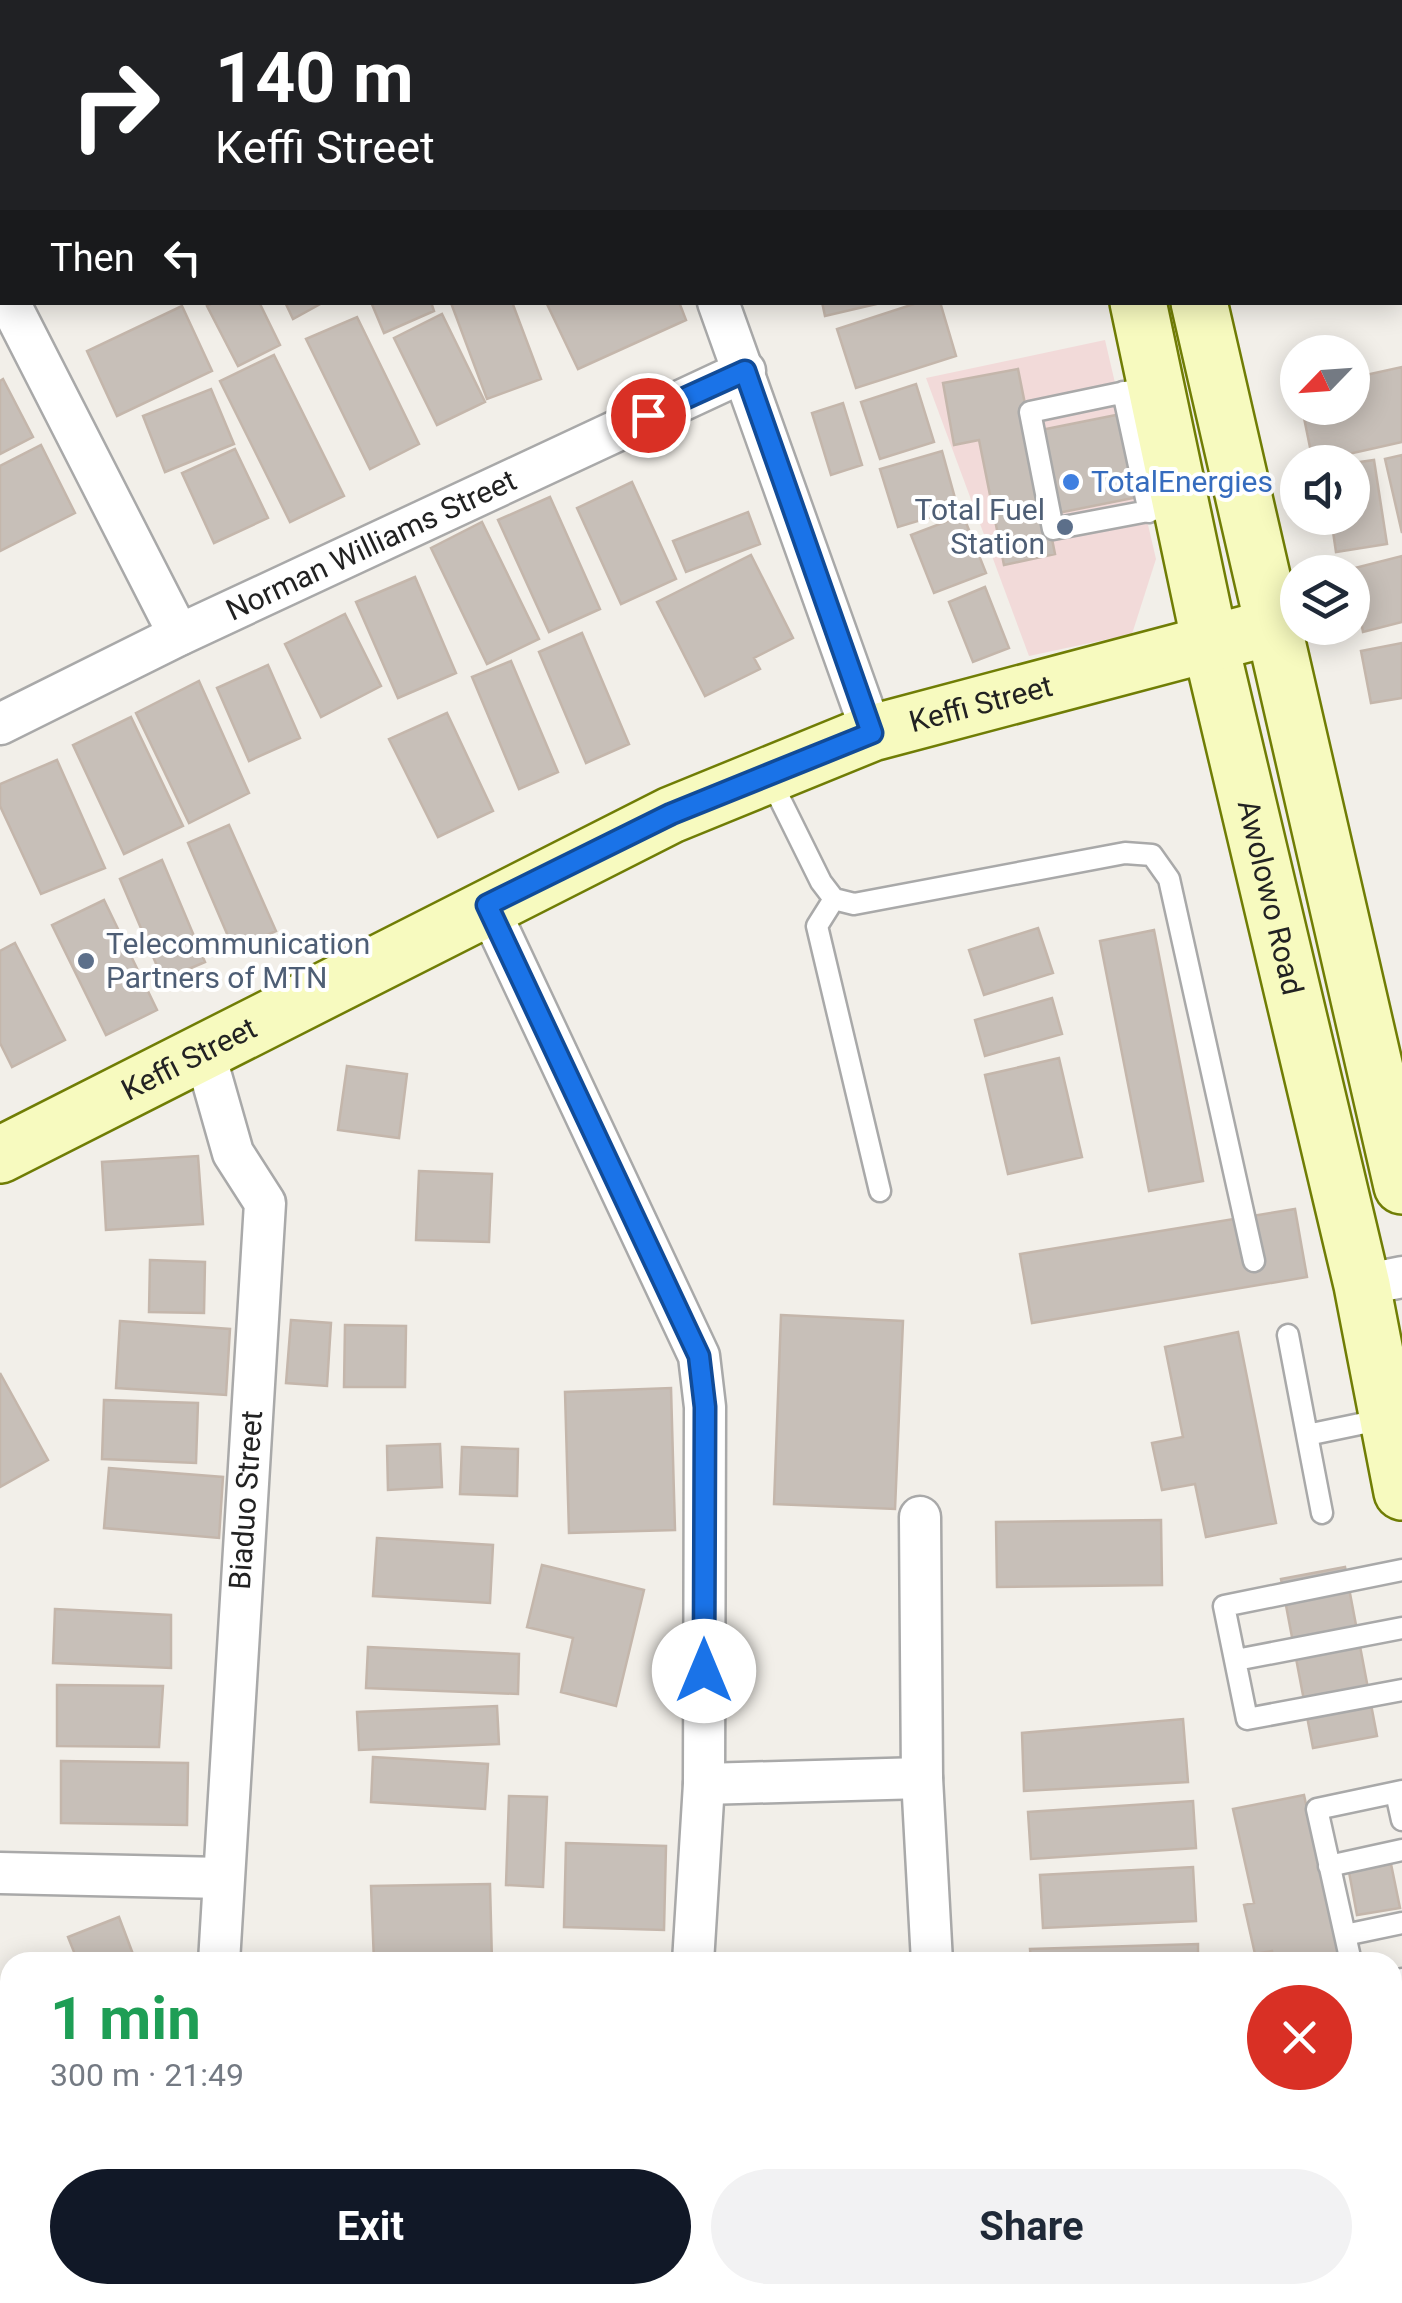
<!DOCTYPE html>
<meta charset="utf-8">
<style>
:root{--surface:#fff;--page:#f2f2f3;--text:#1f2937;--muted:#747a83;--accent:#111827}
body{margin:0;font-family:Roboto,sans-serif;background:var(--page);color:var(--text);height:100vh;display:flex;flex-direction:column;font-size:38px;white-space:nowrap}
*{box-sizing:border-box;margin:0}
p{font-size:32px;color:var(--muted)}
.icon{flex:none;width:55px;height:55px;fill:none;stroke:currentColor;stroke-width:2;stroke-linecap:round;stroke-linejoin:round}
.map{position:relative;flex:1;overflow:hidden}
.details{position:absolute;left:0px;top:1952px;width:1402px;height:352px;display:flex;flex-direction:column;background:var(--surface);border-radius:30px 30px 0 0;box-shadow:0 5px 25px #0003}
.details>*{flex:none}
.guide{position:absolute;left:0px;top:0px;width:1402px;height:305px;box-shadow:0 5px 25px #0003;background:#202124;color:#fff;overflow:hidden}
.needle{width:65px;rotate:245deg}
.fabs{position:absolute;left:1280px;top:335px;display:grid;gap:20px}
.fabs a{display:grid;place-items:center;width:90px;height:90px;border-radius:50%;background:var(--surface);box-shadow:0 5px 25px #0003;font-size:50px}
.pin{position:absolute;display:grid;place-items:center;width:85px;height:85px;color:#fff;margin:-42px;border:5px solid #fff;border-radius:50%;box-shadow:0 2px 10px #0007}
.me{position:absolute;width:110px;margin:-55px;rotate:0deg;stroke-linejoin:round;filter:drop-shadow(0 0 8px #0008)}
.turn{display:flex;align-items:center;gap:35px;height:210px;padding:0 50px;font-size:45px}
.turn .icon{width:130px;height:130px;stroke-width:2.5}
.turn b{display:block;font-size:70px;line-height:85px}
.then{display:flex;align-items:center;height:95px;padding:0 50px;background:#0003;gap:20px;font-size:38px}
.round{display:grid;place-items:center;flex:none;width:105px;height:105px;border-radius:52px;background:var(--page)}
.head{display:flex;align-items:center;justify-content:space-between;height:170px;padding:0 50px}
h1{font-size:60px;font-weight:700;line-height:75px;color:#1e9e55}
.action{display:flex;gap:20px;margin-top:auto;padding:20px 50px}
.action a{flex:1;height:115px;border-radius:60px;background:var(--accent);color:#fff;font-size:40px;font-weight:700;line-height:115px;text-align:center}
.action a+a{background:var(--page);color:var(--text)}
.map>svg:first-child{display:block}
.commercial{fill:#f2dad9}
.lines{fill:none;stroke-linecap:round;stroke-linejoin:round}
.stream{stroke:#aad3df;stroke-width:11}
.building{fill:#c7bfb8;stroke:#c4b6ab;stroke-width:2.5}
.service-casing{stroke:#a9a9a9;stroke-width:25}
.minor-casing{stroke:#a9a9a9;stroke-width:45}
.secondary-casing{stroke:#707d05;stroke-width:60}
.service{stroke:#fff;stroke-width:20}
.minor{stroke:#fff;stroke-width:40}
.secondary{stroke:#f7fabf;stroke-width:55}
.route-casing{stroke:#114b97;stroke-width:25}
.route{stroke:#1a73e8;stroke-width:18}
.shop-dot{fill:#3f7fe0;stroke:#fff;stroke-width:4}
.service-dot{fill:#5c6f8a;stroke:#fff;stroke-width:4}
.labels{text-anchor:middle;stroke-width:8;stroke-linejoin:round;paint-order:stroke}
.shop-label{font-size:30px;fill:#366cbe;stroke:#fff;text-anchor:start}
.service-label{font-size:30px;fill:#4e5e75;stroke:#fff;text-anchor:end}
.street-label{font-size:30px;fill:#222;stroke:#fff}
</style>
<div class="map">
<svg width="1402" height="2303" viewBox="0 0 1402 2303">
<rect width="100%" height="100%" fill="#f2efe9"/>
<!-- commercial -->
<path class="commercial" d="M 1105,340 L 1156,559 L 1132,634 L 1029,656 L 926,378 Z"/>
<g class="lines">
<!-- stream -->
<path class="stream" d="M 1392,2067 L 1402,2066
M 0,2253 L 10,2248"/>
</g>
<!-- building -->
<path class="building" d="M 0,0 L 2,5 L 0,113 Z
M 670,0 L 800,0 L 801,2 L 671,2 Z
M 215,302 L 259,302 L 280,345 L 238,366 L 207,306 Z
M 285,302 L 324,302 L 293,319 Z
M 371,302 L 431,302 L 434,311 L 384,333 Z
M 512,302 L 541,379 L 487,399 L 451,303 Z
M 546,302 L 679,302 L 686,320 L 578,369 Z
M 822,302 L 885,302 L 825,316 Z
M 920,302 L 940,302 L 956,356 L 856,388 L 837,329 Z
M 182,306 L 212,371 L 117,416 L 87,351 Z
M 442,314 L 485,402 L 437,425 L 394,338 Z
M 357,317 L 419,444 L 370,469 L 306,339 Z
M 274,355 L 344,496 L 290,522 L 220,381 Z
M 1402,367 L 1402,442 L 1313,462 L 1302,408 L 1352,408 L 1352,378 Z
M 1018,369 L 1055,554 L 1004,565 L 979,440 L 954,445 L 943,383 Z
M 3,379 L 33,437 L 0,454 L 0,381 Z
M 916,384 L 934,442 L 880,459 L 861,402 Z
M 211,389 L 234,444 L 165,472 L 143,416 Z
M 843,403 L 862,465 L 831,475 L 812,413 Z
M 1121,414 L 1138,497 L 1053,514 L 1036,431 Z
M 41,445 L 75,513 L 0,551 L 0,466 Z
M 235,449 L 268,518 L 214,543 L 182,473 Z
M 942,451 L 958,509 L 898,527 L 880,469 Z
M 1402,455 L 1402,533 L 1385,459 Z
M 1374,460 L 1387,544 L 1336,552 L 1331,518 L 1352,518 L 1352,463 Z
M 632,482 L 676,579 L 621,604 L 577,508 Z
M 550,497 L 600,609 L 549,632 L 498,520 Z
M 748,512 L 760,544 L 686,572 L 673,541 Z
M 963,515 L 986,573 L 934,593 L 911,535 Z
M 482,522 L 539,639 L 487,664 L 431,548 Z
M 751,555 L 793,638 L 754,658 L 760,669 L 705,696 L 657,602 Z
M 1402,556 L 1402,622 L 1363,632 L 1352,572 L 1347,570 Z
M 415,577 L 456,673 L 398,698 L 356,602 Z
M 985,587 L 1009,648 L 973,662 L 949,602 Z
M 345,614 L 381,686 L 321,717 L 285,644 Z
M 582,633 L 629,744 L 586,763 L 539,652 Z
M 1402,643 L 1402,698 L 1371,703 L 1361,651 Z
M 511,661 L 558,772 L 519,789 L 472,677 Z
M 268,665 L 300,738 L 249,761 L 217,688 Z
M 199,681 L 249,793 L 189,823 L 136,713 Z
M 447,713 L 493,811 L 438,837 L 389,739 Z
M 131,717 L 183,826 L 124,854 L 73,745 Z
M 57,760 L 105,868 L 41,894 L 0,806 L 0,784 Z
M 229,825 L 276,931 L 234,950 L 188,843 Z
M 162,860 L 205,962 L 163,980 L 120,879 Z
M 104,900 L 157,1010 L 106,1035 L 52,925 Z
M 1038,928 L 1053,973 L 984,995 L 969,950 Z
M 1154,930 L 1203,1181 L 1149,1191 L 1100,941 Z
M 15,943 L 65,1040 L 12,1067 L 0,1043 L 0,951 Z
M 1052,998 L 1062,1034 L 985,1056 L 975,1020 Z
M 1059,1058 L 1082,1157 L 1008,1174 L 985,1075 Z
M 347,1066 L 407,1074 L 399,1138 L 338,1130 Z
M 198,1156 L 203,1224 L 106,1230 L 102,1162 Z
M 419,1171 L 492,1174 L 489,1242 L 416,1240 Z
M 1295,1209 L 1307,1277 L 1032,1323 L 1020,1254 Z
M 150,1260 L 205,1262 L 204,1313 L 149,1312 Z
M 781,1315 L 903,1321 L 895,1509 L 774,1504 Z
M 291,1320 L 331,1323 L 327,1386 L 286,1383 Z
M 120,1321 L 230,1329 L 226,1395 L 116,1388 Z
M 345,1325 L 406,1326 L 405,1387 L 344,1387 Z
M 1238,1332 L 1276,1523 L 1206,1537 L 1195,1484 L 1162,1490 L 1152,1443 L 1183,1437 L 1165,1347 Z
M 0,1373 L 48,1460 L 0,1487 Z
M 671,1388 L 675,1530 L 569,1533 L 565,1392 Z
M 104,1400 L 198,1403 L 196,1463 L 102,1459 Z
M 440,1444 L 442,1487 L 388,1490 L 387,1446 Z
M 462,1447 L 518,1449 L 517,1496 L 460,1494 Z
M 109,1468 L 223,1477 L 219,1538 L 104,1528 Z
M 1161,1520 L 1162,1585 L 997,1587 L 996,1522 Z
M 377,1538 L 493,1545 L 490,1603 L 373,1596 Z
M 542,1565 L 644,1590 L 616,1706 L 561,1692 L 573,1638 L 527,1627 Z
M 1345,1567 L 1377,1736 L 1313,1748 L 1281,1579 Z
M 55,1609 L 171,1615 L 171,1668 L 53,1663 Z
M 368,1647 L 519,1654 L 518,1694 L 366,1688 Z
M 57,1685 L 163,1686 L 159,1747 L 57,1746 Z
M 497,1706 L 499,1744 L 359,1750 L 357,1712 Z
M 1183,1719 L 1188,1782 L 1024,1791 L 1022,1733 Z
M 373,1757 L 488,1764 L 485,1809 L 371,1802 Z
M 61,1761 L 188,1763 L 187,1825 L 61,1823 Z
M 1304,1795 L 1340,1962 L 1274,1962 L 1272,1951 L 1255,1954 L 1244,1905 L 1254,1903 L 1233,1809 Z
M 509,1796 L 547,1797 L 543,1887 L 506,1885 Z
M 1193,1801 L 1196,1848 L 1031,1859 L 1028,1812 Z
M 566,1843 L 666,1846 L 664,1930 L 564,1927 Z
M 1391,1864 L 1400,1908 L 1357,1915 L 1349,1872 Z
M 1193,1867 L 1196,1921 L 1043,1928 L 1040,1875 Z
M 490,1884 L 492,1962 L 374,1962 L 371,1886 Z
M 119,1917 L 136,1962 L 78,1962 L 68,1937 Z
M 1198,1944 L 1198,1962 L 1031,1962 L 1030,1949 Z
M 0,2066 L 10,2090 L 10,2172 L 0,2177 Z
M 1402,2131 L 1402,2303 L 1200,2303 L 1231,2295 L 1392,2295 L 1392,2133 Z
M 10,2186 L 10,2236 L 0,2240 L 0,2191 Z
M 88,2295 L 165,2295 L 166,2303 L 88,2303 Z"/>
<g class="lines">
<!-- service casing -->
<g class="service-casing">
<path id="service" d="M 1154,386 L 1030,412 L 1053,529 L 1180,505
M 1123,392 L 1149,512
M 769,777 L 821,882 L 834,899 L 854,904 L 1125,853 L 1152,855 L 1169,879 L 1254,1261
M 834,899 L 817,926 L 880,1191
M 1288,1335 L 1307,1435 L 1384,1419
M 1307,1435 L 1322,1513
M 1402,1570 L 1224,1606 L 1247,1719 L 1402,1690
M 1236,1660 L 1402,1628
M 1396,1793 L 1402,1820
M 1329,1866 L 1402,1850
M 1345,1935 L 1402,1923
M 1351,1962 L 1317,1809 L 1402,1791
M 1392,1981 L 1402,1979
M 1392,2123 L 1402,2122"/>
</g>
<!-- minor casing -->
<g class="minor-casing">
<g id="minor">
<path d="M 583,0 L 584,2"/>
<path d="M 9,302 L 179,635"/>
<path d="M 718,302 L 872,733"/>
<path id="s1" d="M 0,724 L 179,635 L 745,371"/>
<path d="M 487,905 L 699,1356 L 705,1407 L 704,1784 L 693,1962"/>
<path d="M 204,1051 L 233,1153 L 265,1203 L 219,1962"/>
<path d="M 1362,1285 L 1402,1277"/>
<path d="M 920,1517 L 922,1778 L 932,1962"/>
<path d="M 704,1784 L 922,1778"/>
<path d="M 0,1873 L 222,1878"/>
<path d="M 285,2295 L 293,2303"/>
</g>
</g>
<!-- secondary casing -->
<g class="secondary-casing">
<g id="secondary">
<path d="M 1054,0 L 1055,2"/>
<path d="M 1124,0 L 1125,2"/>
<path id="s2" d="M 1138,302 L 1210,643 L 1362,1285 L 1402,1492"/>
<path d="M 1199,302 L 1402,1186"/>
<path id="s3" d="M 0,1155 L 671,815 L 872,733 L 1272,627"/>
</g>
</g>
<!-- service -->
<use href="#service" class="service"/>
<!-- minor -->
<use href="#minor" class="minor"/>
<!-- secondary -->
<use href="#secondary" class="secondary"/>
</g>
<g class="lines">
<!-- route casing -->
<g class="route-casing">
<path id="route" d="M 648,415 L 745,371 L 872,733 L 671,814 L 487,905 L 699,1356 L 705,1407 L 704,1671"/>
</g>
<!-- route -->
<use href="#route" class="route"/>
</g>
<!-- markers -->
<circle class="shop-dot" cx="1071" cy="482" r="10"/>
<g class="service-dot">
<circle cx="1065" cy="527" r="10"/>
<circle cx="86" cy="961" r="10"/>
</g>
<g class="labels">
<!-- shop labels -->
<g class="shop-label">
<text x="1091" y="492">TotalEnergies</text>
</g>
<!-- service labels -->
<g class="service-label">
<text x="1045" y="520">Total Fuel<tspan x="1045" dy="34">Station</tspan></text>
<text x="106" y="954" text-anchor="start">Telecommunication<tspan x="106" dy="34">Partners of MTN</tspan></text>
</g>
<!-- street labels -->
<g class="street-label">
<text dy="10" stroke="none"><textPath href="#s1" startOffset="412">Norman Williams Street</textPath></text>
<text dy="10" stroke="none"><textPath href="#s3" startOffset="1082">Keffi Street</textPath></text>
<text dy="10" stroke="none"><textPath href="#s2" startOffset="610">Awolowo Road</textPath></text>
<text dy="10" stroke="none"><textPath href="#s3" startOffset="212">Keffi Street</textPath></text>
<text transform="translate(246 1500) rotate(-86)" y="10">Biaduo Street</text>
</g>
</g>
</svg>
<div class="fabs">
<a><svg class="needle" viewBox="-14 -14 28 28"><path d="M0-13l5 13h-10z" fill="#e53935"/><path d="M0 13l5-13h-10z" fill="#747a83"/></svg></a>
<a><svg class="icon" aria-label="sound" viewBox="0 0 24 24"><path d="M4 9h4l5-4v14l-5-4H4zM17 9q2 3 0 6"/></svg></a>
<a><svg class="icon" aria-label="layers" viewBox="0 0 24 24"><path d="M12 4l9 5-9 5-9-5zM3 14l9 5 9-5"/></svg></a>
</div>
<div class="pin" style="left:648px;top:415px;background:#d93025"><svg class="icon" aria-label="arrive" viewBox="0 0 24 24"><path d="M6 21V4h12l-3 4 3 4H6"/></svg></div>
<svg class="me" style="left:704px;top:1671px" viewBox="-20 -20 40 40"><circle r="19" fill="#fff"/><path d="M0-13L10 11 0 6-10 11z" fill="#1a73e8"/></svg>
<div class="guide">
<div class="turn"><svg class="icon" aria-label="right" viewBox="0 0 24 24"><path d="M7 20v-9h11M14 6l5 5-5 5"/></svg><div><b>140 m</b>Keffi Street</div></div>
<div class="then">Then<svg class="icon" aria-label="left" viewBox="0 0 24 24"><path d="M17 20v-9H6M10 6l-5 5 5 5"/></svg></div>
</div>
<section class="details">
<div class="head"><div><h1>1 min</h1><p>300 m · 21:49</p></div><a class="round" style="background:#d93025;color:#fff"><svg class="icon" aria-label="close" viewBox="0 0 24 24"><path d="M6 6l12 12M18 6L6 18"/></svg></a></div>
<div class="action"><a>Exit</a><a>Share</a></div>
</section>
</div>
